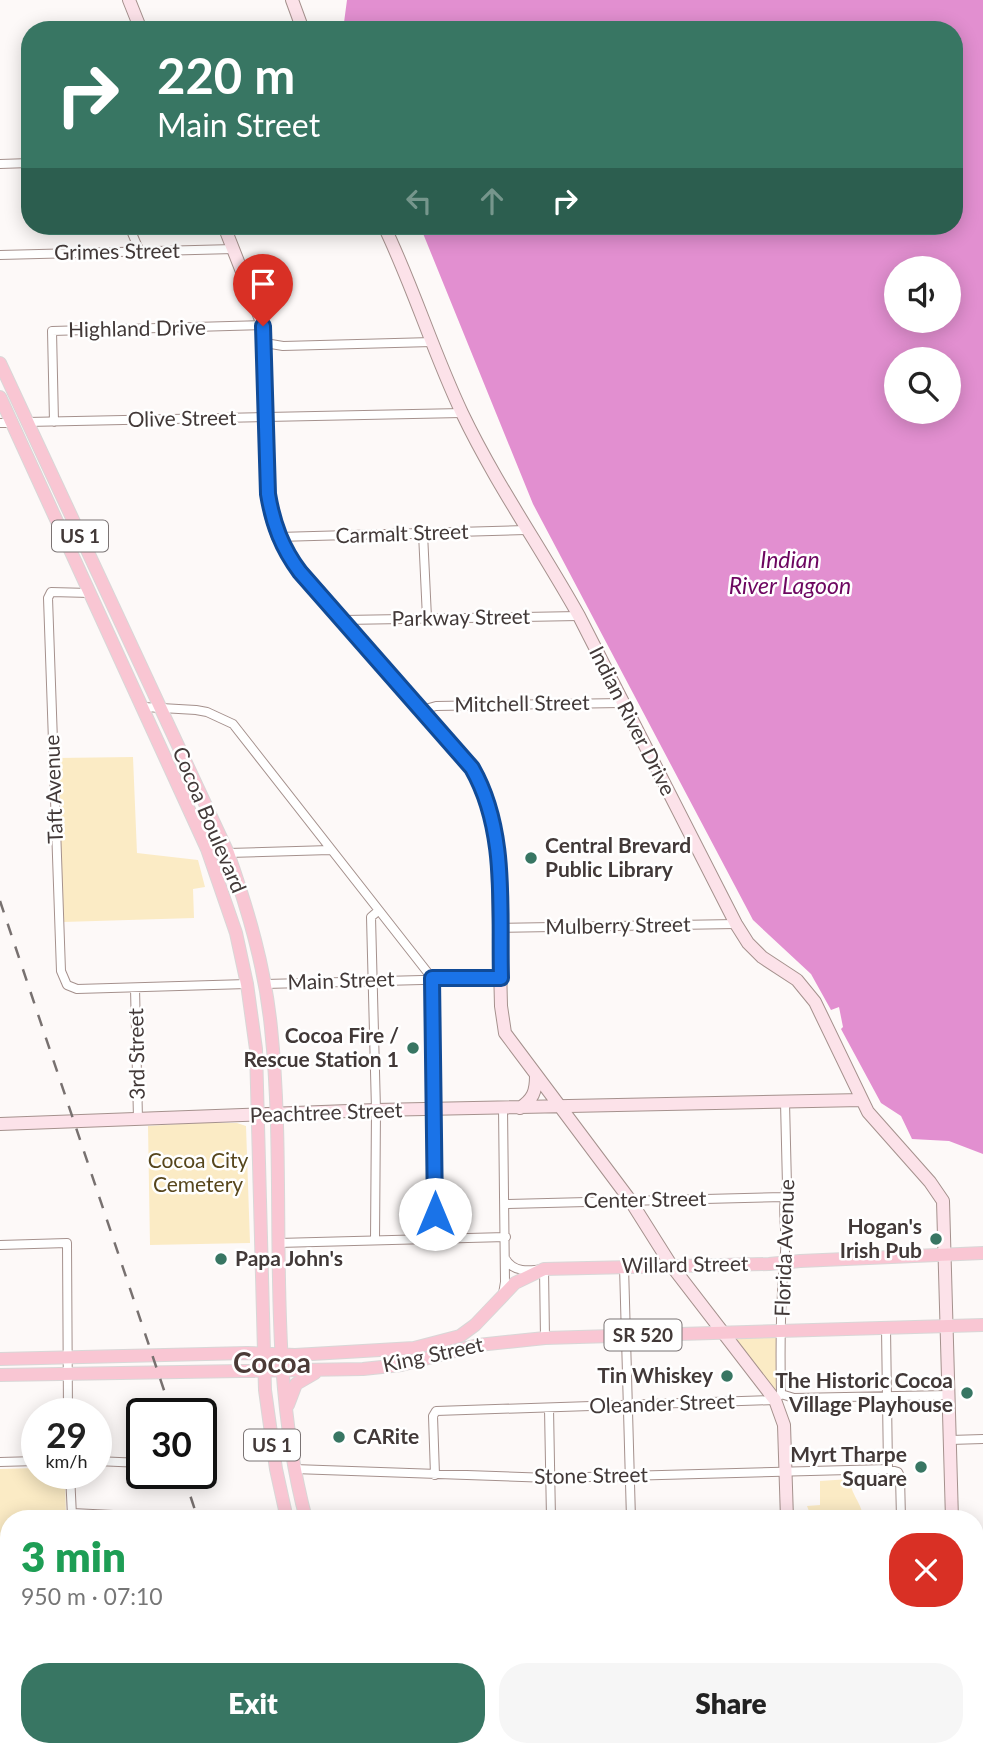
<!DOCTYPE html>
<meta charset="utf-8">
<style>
:root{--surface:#fff;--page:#f6f6f6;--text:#222;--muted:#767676;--accent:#387663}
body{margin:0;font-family:Lato,sans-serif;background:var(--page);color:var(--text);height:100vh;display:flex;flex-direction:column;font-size:26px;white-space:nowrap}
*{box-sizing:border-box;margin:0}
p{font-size:23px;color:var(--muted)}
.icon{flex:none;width:38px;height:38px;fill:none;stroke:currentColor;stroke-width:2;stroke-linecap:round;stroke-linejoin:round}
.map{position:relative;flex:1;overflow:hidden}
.drawer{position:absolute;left:0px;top:1510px;width:984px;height:247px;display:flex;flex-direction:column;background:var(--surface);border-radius:28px 28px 0 0;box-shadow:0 4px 18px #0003}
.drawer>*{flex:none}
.banner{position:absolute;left:21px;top:21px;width:942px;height:214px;border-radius:28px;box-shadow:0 4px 18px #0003;background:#387663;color:#fff;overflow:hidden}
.fabs{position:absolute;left:884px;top:256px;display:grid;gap:14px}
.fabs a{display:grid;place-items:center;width:77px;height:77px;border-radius:50%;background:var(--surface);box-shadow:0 4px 18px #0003;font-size:35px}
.speed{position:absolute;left:21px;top:1398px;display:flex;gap:14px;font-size:35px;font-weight:700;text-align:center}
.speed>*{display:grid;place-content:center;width:91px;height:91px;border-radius:50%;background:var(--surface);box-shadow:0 4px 18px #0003;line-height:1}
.speed small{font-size:18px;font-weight:400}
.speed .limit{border:4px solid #111;border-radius:10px;background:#fff;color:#111}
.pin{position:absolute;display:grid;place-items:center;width:60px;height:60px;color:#fff;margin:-72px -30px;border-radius:50% 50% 50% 0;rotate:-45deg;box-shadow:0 0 7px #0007}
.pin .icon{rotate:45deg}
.me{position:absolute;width:77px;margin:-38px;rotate:0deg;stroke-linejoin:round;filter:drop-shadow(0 0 5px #0008)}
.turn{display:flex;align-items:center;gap:24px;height:147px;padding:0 21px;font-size:32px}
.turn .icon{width:91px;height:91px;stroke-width:2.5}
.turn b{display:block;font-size:49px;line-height:60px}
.lanes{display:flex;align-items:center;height:66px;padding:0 21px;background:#0003;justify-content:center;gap:35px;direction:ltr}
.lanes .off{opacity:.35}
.round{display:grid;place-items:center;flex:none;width:74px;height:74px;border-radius:28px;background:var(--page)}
.headline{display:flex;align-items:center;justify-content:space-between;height:119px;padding:0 21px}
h1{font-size:42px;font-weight:800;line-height:52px;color:#1e9e55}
.button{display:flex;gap:14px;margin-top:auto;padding:14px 21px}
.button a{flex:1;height:80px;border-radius:28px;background:var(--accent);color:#fff;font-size:28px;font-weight:800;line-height:80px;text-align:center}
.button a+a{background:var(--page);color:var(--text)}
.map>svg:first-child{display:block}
.green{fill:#fbebc5}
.water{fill:#e28fd0;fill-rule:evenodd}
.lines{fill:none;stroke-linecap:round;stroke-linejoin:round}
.street-casing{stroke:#a5918d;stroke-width:10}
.secondary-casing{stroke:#a5918d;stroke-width:14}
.primary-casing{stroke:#d9d7d7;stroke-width:14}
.street{stroke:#fff;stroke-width:8}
.secondary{stroke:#fce2e9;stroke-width:12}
.primary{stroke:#f9c6d3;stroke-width:12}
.rail{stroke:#787170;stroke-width:2.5;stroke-dasharray:12 12;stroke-linecap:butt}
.route-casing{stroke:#114b97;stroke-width:18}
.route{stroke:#1a73e8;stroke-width:12}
.poi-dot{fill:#387663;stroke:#fff;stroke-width:2.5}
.labels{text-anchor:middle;stroke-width:5;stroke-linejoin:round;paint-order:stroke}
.shield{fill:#fff;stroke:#7b7474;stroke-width:2}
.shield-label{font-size:19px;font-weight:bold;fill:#423938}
.street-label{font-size:21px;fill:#423938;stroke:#fff}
.poi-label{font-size:21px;font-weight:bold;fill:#423938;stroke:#fff;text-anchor:end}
.park-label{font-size:21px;fill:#57461c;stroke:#fff}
.water-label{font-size:23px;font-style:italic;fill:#6d0660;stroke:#fff}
.district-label{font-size:28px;font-weight:bold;fill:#4b3b37;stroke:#fff}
</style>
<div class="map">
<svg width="983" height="1756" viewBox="0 0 983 1756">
<rect width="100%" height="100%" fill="#fdf9f8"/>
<!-- green -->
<path class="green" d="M 133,757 L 137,853 L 198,860 L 205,887 L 193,889 L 194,918 L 63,922 L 57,758 Z
M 197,1123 L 237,1123 L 246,1126 L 250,1243 L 150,1245 L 148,1126 Z
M 777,1335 L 777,1392 L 776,1395 L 731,1336 Z
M 37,1468 L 37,1474 L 65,1474 L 66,1519 L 9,1519 L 9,1646 L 0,1646 L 0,1469 Z
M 850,1479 C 850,1494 863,1504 863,1519 L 812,1519 L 807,1506 L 820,1505 L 820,1481 Z"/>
<!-- water -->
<path class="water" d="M 347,0 L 983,0 L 983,1154 L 949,1141 L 912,1139 L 901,1116 L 881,1103 L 841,1029 L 843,1027 L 839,1007 L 831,1010 L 811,974 L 753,920 L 533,504 L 420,226 L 954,226 L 954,30 L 343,30 ZM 896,268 L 948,268 L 948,320 L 896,320 ZM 896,359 L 948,359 L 948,411 L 896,411 Z"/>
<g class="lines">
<!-- street casing -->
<g class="street-casing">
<path id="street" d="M 0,164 L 30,163
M 129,226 L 140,252
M 0,255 L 234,249
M 265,343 L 283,346 L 432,342
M 27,422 L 462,413
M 54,422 L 52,331 L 263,325
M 0,423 L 12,423
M 423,533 L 427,618
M 278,537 L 526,530
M 90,593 L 51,592 L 48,598 L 61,971 L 67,985 L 77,989 L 247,984
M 343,620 L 579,616
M 144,707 L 196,710 L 207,712 L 233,724 L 432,978 L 435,1238
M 422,710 L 436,706 L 622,703
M 228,853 L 330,850
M 499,928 L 736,924
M 265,984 L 501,978
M 135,988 L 138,1119
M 506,1204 L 784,1197
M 375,1240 L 376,1110 L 371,917 L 378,911
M 278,1243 L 506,1237
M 0,1245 L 67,1243 L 68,1414
M 505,1258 C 513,1273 529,1271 544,1269 L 545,1338
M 624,1266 L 631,1519
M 503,1294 L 505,1282 L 503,1108
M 886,1328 L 888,1469
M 781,1394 C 780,1346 780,1299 785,1252 C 787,1230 781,1208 787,1186 L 785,1102
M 781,1394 L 794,1398 L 948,1395
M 549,1408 L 551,1519
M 950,1440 L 983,1439
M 96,1461 L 142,1463
M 0,1462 L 37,1461
M 294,1469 L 550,1478 L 888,1469 L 898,1472 L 900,1476 L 901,1519
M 70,1474 L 72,1516
M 435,1475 L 433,1416 L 436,1411 L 775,1400 L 781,1394
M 72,1513 L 175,1518
M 0,1651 L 9,1651
M 200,1748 L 202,1756
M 636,1748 L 637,1756
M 882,1748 L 883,1756
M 77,1755 L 87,1756"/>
</g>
<!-- secondary casing -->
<g class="secondary-casing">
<path id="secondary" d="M 129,0 L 141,30
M 292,0 L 303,30
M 224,226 L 263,325 L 268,494 L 271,516 L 278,537 L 290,558 L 458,751 L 472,768 L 485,792 L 497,845 L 501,1006 L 505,1033 L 630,1200 L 671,1265 L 775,1400 L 784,1425 L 787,1519
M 384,226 C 413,286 433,352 462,413 C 496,484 541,548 579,616 L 736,924 L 748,943 L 762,957 L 797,980 L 815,1002 L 868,1112 L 930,1182 L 943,1201 L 952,1519
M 520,1108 C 533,1099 536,1092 536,1076
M 0,1124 L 376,1110 L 862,1100
M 975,1632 L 983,1632
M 793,1748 L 793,1756
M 959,1750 L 983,1749"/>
</g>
<!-- primary casing -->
<g class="primary-casing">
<path id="primary" d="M 0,363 L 228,853 C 248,910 265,967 271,1028 C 288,1191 263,1358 306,1519
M 0,397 L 207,849 L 236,933 L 247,984 L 256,1049 L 265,1390 L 276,1469 L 287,1519
M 0,1359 L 247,1353 L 295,1355 L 414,1348 L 460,1336 L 475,1325 L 515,1283 L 544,1269 L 769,1264 L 800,1261 L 983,1253
M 0,1375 L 363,1369 L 401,1365 L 478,1345 L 545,1338 L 983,1325
M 288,1405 L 296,1384 L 315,1373
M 365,1748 L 374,1756
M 381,1748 L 384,1756"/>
</g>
<!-- street -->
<use href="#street" class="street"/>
<!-- secondary -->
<use href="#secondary" class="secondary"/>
<!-- primary -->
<use href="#primary" class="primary"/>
<!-- rail -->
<path class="rail" d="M 0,901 L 172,1414
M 183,1474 L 198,1519
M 284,1748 L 287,1756"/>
</g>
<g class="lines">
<!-- route casing -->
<g class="route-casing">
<path id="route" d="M 263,326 L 268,494 C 273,524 282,548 300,572 L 472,768 C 508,831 499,908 501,978 L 432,978 L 435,1214"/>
</g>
<!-- route -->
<use href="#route" class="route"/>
</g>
<!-- markers -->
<g class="poi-dot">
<circle cx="531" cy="858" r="7"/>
<circle cx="413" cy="1048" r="7"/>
<circle cx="936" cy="1239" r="7"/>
<circle cx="221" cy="1259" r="7"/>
<circle cx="727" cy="1376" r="7"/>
<circle cx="967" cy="1393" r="7"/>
<circle cx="339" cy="1437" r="7"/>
<circle cx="921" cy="1467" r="7"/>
</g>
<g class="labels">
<!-- shield labels -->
<g class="shield">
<rect x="52" y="520.5" width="56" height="31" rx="5"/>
<rect x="604.5" y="1319.5" width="77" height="31" rx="5"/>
<rect x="244" y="1429.5" width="56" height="31" rx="5"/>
</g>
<g class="shield-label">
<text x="80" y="543">US 1</text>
<text x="643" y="1342">SR 520</text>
<text x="272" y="1452">US 1</text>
</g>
<!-- street labels -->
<g class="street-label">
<text transform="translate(117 252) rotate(-1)" y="7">Grimes Street</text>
<text transform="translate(137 329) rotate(-1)" y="7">Highland Drive</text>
<text transform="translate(182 419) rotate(-1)" y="7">Olive Street</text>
<text transform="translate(402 534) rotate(-2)" y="7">Carmalt Street</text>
<text transform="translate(461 618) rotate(-1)" y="7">Parkway Street</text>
<text transform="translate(522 704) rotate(-1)" y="7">Mitchell Street</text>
<text transform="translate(632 721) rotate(63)" y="7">Indian River Drive</text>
<text transform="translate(54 789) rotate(-92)" y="7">Taft Avenue</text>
<text transform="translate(209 820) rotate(67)" y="7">Cocoa Boulevard</text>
<text transform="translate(618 926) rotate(-1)" y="7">Mulberry Street</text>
<text transform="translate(341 981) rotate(-2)" y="7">Main Street</text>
<text transform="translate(137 1054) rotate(-91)" y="7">3rd Street</text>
<text transform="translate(326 1113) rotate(-2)" y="7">Peachtree Street</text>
<text transform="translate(645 1200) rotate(-1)" y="7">Center Street</text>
<text transform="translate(785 1248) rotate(-88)" y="7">Florida Avenue</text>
<text transform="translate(685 1265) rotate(-1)" y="7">Willard Street</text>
<text transform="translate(433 1355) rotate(-12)" y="7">King Street</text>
<text transform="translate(662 1404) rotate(-2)" y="7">Oleander Street</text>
<text transform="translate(591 1476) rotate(-1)" y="7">Stone Street</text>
</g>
<!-- poi labels -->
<g class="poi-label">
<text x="545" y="853" text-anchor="start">Central Brevard<tspan x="545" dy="24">Public Library</tspan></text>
<text x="399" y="1043">Cocoa Fire /<tspan x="399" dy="24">Rescue Station 1</tspan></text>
<text x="922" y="1234">Hogan's<tspan x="922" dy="24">Irish Pub</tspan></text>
<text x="235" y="1266" text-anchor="start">Papa John's</text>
<text x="713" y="1383">Tin Whiskey</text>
<text x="953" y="1388">The Historic Cocoa<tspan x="953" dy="24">Village Playhouse</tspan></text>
<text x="353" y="1444" text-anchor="start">CARite</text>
<text x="907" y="1462">Myrt Tharpe<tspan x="907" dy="24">Square</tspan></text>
</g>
<!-- park labels -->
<g class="park-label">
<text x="198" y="1168">Cocoa City<tspan x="198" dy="24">Cemetery</tspan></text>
</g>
<!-- water labels -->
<g class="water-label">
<text x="790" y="568">Indian<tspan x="790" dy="26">River Lagoon</tspan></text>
</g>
<!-- district labels -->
<g class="district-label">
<text x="272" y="1373">Cocoa</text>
</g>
</g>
</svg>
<div class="fabs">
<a><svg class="icon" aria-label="sound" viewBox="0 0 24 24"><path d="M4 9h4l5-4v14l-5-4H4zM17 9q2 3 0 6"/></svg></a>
<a><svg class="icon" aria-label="search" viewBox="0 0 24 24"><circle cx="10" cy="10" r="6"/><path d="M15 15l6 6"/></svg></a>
</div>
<div class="speed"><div>29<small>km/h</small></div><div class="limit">30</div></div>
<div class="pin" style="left:263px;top:326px;background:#d93025"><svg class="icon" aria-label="arrive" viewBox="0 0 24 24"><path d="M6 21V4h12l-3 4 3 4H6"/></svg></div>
<svg class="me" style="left:435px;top:1214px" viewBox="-20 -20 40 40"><circle r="19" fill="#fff"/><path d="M0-13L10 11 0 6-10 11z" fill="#1a73e8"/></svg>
<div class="banner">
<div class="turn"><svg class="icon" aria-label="right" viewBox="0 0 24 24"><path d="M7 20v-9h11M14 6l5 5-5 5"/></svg><div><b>220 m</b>Main Street</div></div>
<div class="lanes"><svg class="icon off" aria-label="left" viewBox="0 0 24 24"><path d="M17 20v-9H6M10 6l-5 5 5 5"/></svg><svg class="icon off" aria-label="ahead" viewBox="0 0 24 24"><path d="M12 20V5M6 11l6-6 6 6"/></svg><svg class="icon" aria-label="right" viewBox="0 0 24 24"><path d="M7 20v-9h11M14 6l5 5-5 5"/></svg></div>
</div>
<section class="drawer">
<div class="headline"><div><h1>3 min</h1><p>950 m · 07:10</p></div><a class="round" style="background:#d93025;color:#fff"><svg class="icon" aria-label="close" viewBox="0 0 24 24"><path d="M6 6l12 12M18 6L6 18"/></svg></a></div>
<div class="button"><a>Exit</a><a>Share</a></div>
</section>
</div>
